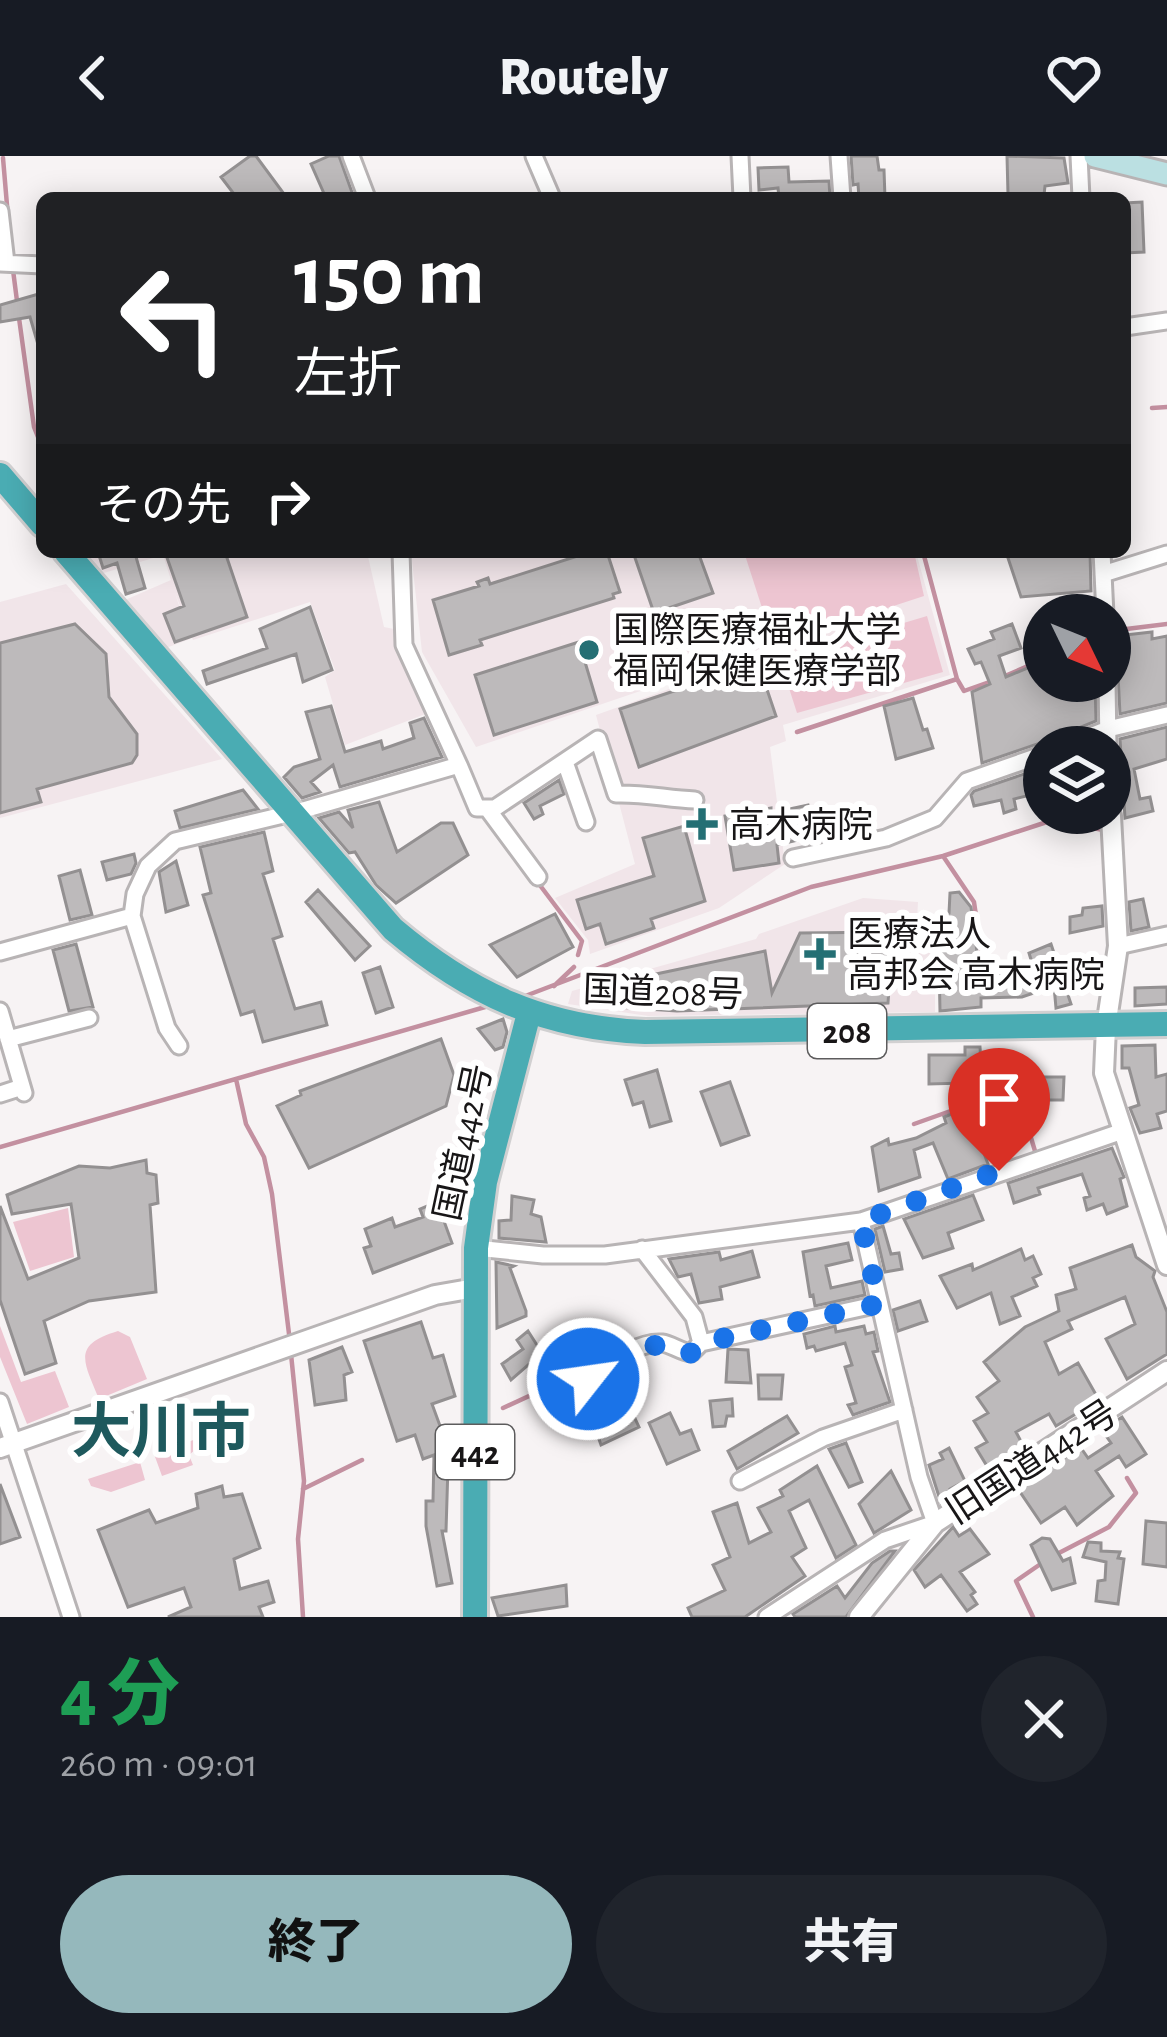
<!DOCTYPE html>
<html lang="ja">
<meta charset="utf-8">
<style>
:root{--surface:#171b24;--page:#20242c;--text:#f1f3f6;--muted:#9ea1a6;--accent:#95b8bc}
body{margin:0;font-family:"Alegreya Sans","Noto Sans JP",sans-serif;background:var(--page);color:var(--text);height:100vh;display:flex;flex-direction:column;font-size:45px;white-space:nowrap}
*{box-sizing:border-box;margin:0}
p{font-size:39px;color:var(--muted)}
.icon{flex:none;width:66px;height:66px;fill:none;stroke:currentColor;stroke-width:2;stroke-linecap:round;stroke-linejoin:round}
.map{position:relative;height:1461px;overflow:hidden}
.details{display:flex;flex-direction:column;background:var(--surface);flex:1}
.details>*{flex:none}
.hud{position:absolute;left:36px;top:36px;width:1095px;height:366px;border-radius:18px;box-shadow:0 6px 30px #0003;background:#202124;color:#fff;overflow:hidden}
.needle{width:78px;rotate:133deg}
.buttons{position:absolute;left:1023px;top:438px;display:grid;gap:24px}
.buttons a{display:grid;place-items:center;width:108px;height:108px;border-radius:50%;background:var(--surface);box-shadow:0 6px 30px #0003;font-size:60px}
.pin{position:absolute;display:grid;place-items:center;width:102px;height:102px;color:#fff;margin:-123px -51px;border-radius:50% 50% 50% 0;rotate:-45deg;box-shadow:0 0 12px #0007}
.pin .icon{rotate:45deg}
.me{position:absolute;width:132px;margin:-66px;rotate:60deg;stroke-linejoin:round;filter:drop-shadow(0 0 9px #0008)}
.turn{display:flex;align-items:center;gap:42px;height:252px;padding:0 60px;font-size:54px}
.turn .icon{width:156px;height:156px;stroke-width:2.5}
.turn b{display:block;font-size:84px;line-height:102px}
.then{display:flex;align-items:center;height:114px;padding:0 60px;background:#0003;gap:24px;font-size:45px}
.round{display:grid;place-items:center;flex:none;width:126px;height:126px;border-radius:63px;background:var(--page)}
.overview{display:flex;align-items:center;justify-content:space-between;height:204px;padding:0 60px}
h1{font-size:72px;font-weight:800;line-height:90px;color:#1e9e55}
.cta{display:flex;gap:24px;margin-top:auto;padding:24px 60px}
.cta a{flex:1;height:138px;border-radius:72px;background:var(--accent);color:#111;font-size:48px;font-weight:800;line-height:138px;text-align:center}
.cta a+a{background:var(--page);color:var(--text)}
header{display:flex;justify-content:space-between;align-items:center;height:156px;padding:0 60px;background:var(--surface);font-size:54px;font-weight:800}
.map>svg:first-child{display:block}
.built{fill:#f1e5e9}
.green{fill:#edc5d1}
.lines{fill:none;stroke-linecap:round;stroke-linejoin:round}
.stream{stroke:#c390a0;stroke-width:4.5}
.building{fill:#bdbabb;stroke:#939091;stroke-width:3}
.minor-casing{stroke:#b8b4b5;stroke-width:21}
.tertiary-casing{stroke:#b8b4b5;stroke-width:24}
.secondary-casing{stroke:#b8b4b5;stroke-width:27}
.trunk-casing{stroke:#d1d0d1;stroke-width:30}
.minor{stroke:#fff;stroke-width:15}
.tertiary{stroke:#fff;stroke-width:18}
.secondary{stroke:#bbe0e2;stroke-width:21}
.trunk{stroke:#4aacb3;stroke-width:24}
.route{stroke:#1a73e8;stroke-width:21;stroke-dasharray:0 37.8}
.poi-dot{fill:#246f74;stroke:#fff;stroke-width:4.5}
.labels{text-anchor:middle;stroke-width:12;stroke-linejoin:round;paint-order:stroke}
.shield{fill:#fff;stroke:#5d5c5d;stroke-width:3}
.shield-label{font-size:33px;font-weight:bold;fill:#181617}
.poi-label{font-size:36px;fill:#181617;stroke:#fff;text-anchor:start}
.street-label{font-size:36px;fill:#181617;stroke:#fff}
.town-label{font-size:60px;font-weight:bold;fill:#1e595d;stroke:#fff}
</style>
<header><svg class="icon" aria-label="back" viewBox="0 0 24 24"><path d="M15 5l-7 7 7 7"/></svg>Routely<svg class="icon" aria-label="heart" viewBox="0 0 24 24"><path d="M12 20l-8-8c-3-5 5-10 8-4 3-6 11-1 8 4z"/></svg></header>
<div class="map">
<svg width="1167" height="1461" viewBox="0 0 1167 1461">
<rect width="100%" height="100%" fill="#f7f3f4"/>
<!-- built -->
<path class="built" d="M 86,396 L 367,396 L 384,471 L 399,474 L 428,557 L 345,589 L 325,521 L 335,514 L 310,446 L 193,484 L 175,437 L 190,483 L 166,492 L 125,444 L 171,424 L 163,399 L 104,417 Z
M 411,396 L 916,396 L 950,519 L 783,569 L 786,585 L 770,591 L 785,708 L 719,752 L 590,798 L 588,784 L 555,742 L 635,708 L 596,559 L 762,500 L 761,494 L 476,591 L 422,496 Z
M 66,428 L 222,603 L 0,662 L 0,446 Z
M 863,742 L 918,746 L 917,764 L 935,765 L 935,856 L 648,860 L 568,848 L 572,835 L 756,783 L 759,778 Z"/>
<!-- green -->
<path class="green" d="M 744,396 L 914,396 L 924,440 L 774,489 Z
M 927,460 L 943,516 L 797,557 L 780,504 Z
M 68,1052 L 74,1101 L 30,1115 L 13,1066 Z
M 0,1170 L 21,1226 L 55,1215 L 69,1251 L 27,1268 L 0,1201 Z
M 118,1175 L 130,1181 L 147,1223 L 99,1243 C 84,1206 71,1189 118,1175 Z
M 199,1282 L 201,1289 L 189,1299 L 193,1309 L 162,1320 L 154,1298 Z
M 140,1306 L 145,1324 L 111,1336 L 91,1330 L 88,1323 Z"/>
<g class="lines">
<!-- stream -->
<path class="stream" d="M 3,2 L 8,61
M 13,114 L 17,145
M 19,162 L 34,271 L 42,291
M 1152,252 L 1167,251
M 1110,475 L 1167,468
M 1005,520 L 1044,503
M 957,523 L 964,535 L 995,524
M 797,576 L 957,523 L 923,396
M 943,700 L 974,746 L 983,808
M 539,728 L 582,785 L 578,799
M 554,830 L 574,811
M 520,842 L 811,731 L 943,700 L 1053,664 L 1108,675
M 236,923 L 246,968 L 264,1001 L 272,1038 L 290,1186
M 914,968 L 973,947 L 997,927 C 1023,945 1026,966 1035,995
M 0,991 L 492,849
M 291,1198 L 304,1325 L 298,1383 L 303,1461
M 503,1252 L 594,1210
M 303,1333 L 362,1304
M 1057,1398 L 1109,1371 L 1136,1337 L 1127,1322
M 1033,1461 L 1016,1425 L 1042,1407"/>
</g>
<!-- building -->
<path class="building" d="M 250,0 L 256,0 L 287,42 L 237,42 L 221,21 Z
M 329,0 L 339,0 L 354,42 L 326,42 L 311,8 Z
M 851,0 L 877,0 L 879,14 L 884,14 L 885,42 L 859,42 L 858,28 L 853,29 Z
M 1007,0 L 1064,2 L 1068,27 L 1045,30 L 1044,39 L 1008,38 Z
M 788,11 L 789,26 L 829,25 L 830,42 L 779,42 L 778,32 L 759,34 L 758,12 Z
M 1142,46 L 1144,96 L 1125,97 L 1125,47 Z
M 42,137 L 42,192 L 39,192 L 30,161 L 0,166 L 0,149 Z
M 98,396 L 144,396 L 136,401 L 145,432 L 126,438 L 117,407 L 103,412 Z
M 165,396 L 225,396 L 247,461 L 175,486 L 164,458 L 184,450 Z
M 590,396 L 607,396 L 620,436 L 613,438 L 614,442 L 480,484 L 482,489 L 449,499 L 433,444 L 479,430 L 477,426 L 488,422 L 490,428 Z
M 633,396 L 698,396 L 713,437 L 654,457 Z
M 1006,396 L 1090,396 L 1091,435 L 1021,441 Z
M 310,451 L 332,514 L 303,526 L 296,498 L 207,528 L 203,515 L 267,492 L 260,473 Z
M 75,468 L 106,498 L 109,541 L 137,578 L 137,599 L 132,607 L 37,633 L 41,646 L 0,657 L 0,487 Z
M 1012,468 L 1021,492 L 999,500 L 1006,521 L 1044,505 L 1044,525 L 1095,525 L 1096,565 L 1059,580 L 1051,589 L 1040,587 L 982,607 L 972,536 L 990,528 L 981,506 L 975,508 L 968,493 L 994,483 L 991,476 Z
M 1152,476 L 1152,483 L 1167,480 L 1167,547 L 1120,558 L 1116,480 Z
M 579,486 L 597,546 L 494,579 L 475,519 Z
M 758,507 L 776,560 L 639,611 L 620,553 Z
M 913,542 L 923,574 L 927,573 L 933,592 L 896,603 L 884,550 Z
M 331,550 L 345,596 L 381,585 L 383,593 L 414,582 L 410,567 L 424,562 L 442,601 L 340,631 L 333,609 L 311,626 L 320,636 L 302,642 L 284,621 L 294,611 L 320,603 L 306,556 Z
M 1167,571 L 1167,603 L 1134,613 L 1140,643 L 1150,641 L 1153,655 L 1125,662 L 1120,583 Z
M 1033,615 L 1039,637 L 1014,643 L 1016,653 L 1004,657 L 1001,644 L 974,650 L 971,639 L 974,635 Z
M 559,624 L 564,638 L 540,650 L 543,658 L 534,663 L 524,647 Z
M 243,634 L 258,653 L 180,672 L 175,655 Z
M 379,646 L 397,696 L 441,667 L 453,667 L 468,699 L 396,747 L 376,729 L 355,696 L 349,697 L 319,662 L 339,656 L 353,672 L 348,654 Z
M 808,649 L 815,680 L 777,689 L 779,707 L 734,714 L 725,660 L 771,652 L 771,657 Z
M 684,670 L 705,745 L 651,763 L 654,772 L 606,788 L 600,768 L 586,773 L 577,744 L 654,720 L 643,682 Z
M 264,676 L 273,715 L 263,718 L 282,780 L 273,783 L 295,853 L 321,846 L 327,869 L 263,886 L 254,855 L 241,859 L 203,739 L 211,737 L 200,691 Z
M 134,698 L 136,707 L 131,718 L 107,724 L 102,706 Z
M 176,705 L 188,749 L 166,756 L 159,716 Z
M 80,714 L 92,759 L 70,764 L 59,720 Z
M 318,734 L 370,790 L 355,804 L 306,746 Z
M 959,736 L 971,751 L 979,811 L 999,808 L 1000,819 L 1007,820 L 1010,831 L 1037,823 L 1029,797 L 1051,788 L 1071,848 L 1056,852 L 1054,830 L 1022,841 L 981,842 L 981,851 L 940,855 L 938,759 L 949,757 L 950,737 Z
M 1143,743 L 1149,771 L 1131,775 L 1129,746 Z
M 1102,750 L 1103,770 L 1070,777 L 1070,761 L 1082,759 L 1083,752 Z
M 555,758 L 573,791 L 517,821 L 490,789 Z
M 893,776 L 888,847 L 677,855 L 585,849 L 607,839 L 604,829 L 765,795 L 772,837 L 800,777 Z
M 76,788 L 93,851 L 69,855 L 53,794 Z
M 380,811 L 393,851 L 376,857 L 363,817 Z
M 1167,831 L 1167,848 L 1135,850 L 1135,832 Z
M 503,863 L 507,876 L 503,891 L 495,894 L 478,873 Z
M 441,883 L 454,919 L 446,950 L 309,1012 L 277,950 L 301,939 L 300,935 Z
M 1155,889 L 1156,921 L 1167,918 L 1167,955 L 1157,958 L 1161,972 L 1140,977 L 1130,952 L 1139,949 L 1129,912 L 1122,912 L 1122,890 Z
M 965,891 L 980,891 L 983,939 L 966,948 L 965,927 L 929,928 L 929,899 L 965,899 Z
M 657,914 L 671,965 L 650,971 L 643,946 L 633,949 L 625,924 Z
M 1026,921 L 1064,921 L 1063,944 L 1026,944 Z
M 730,926 L 749,979 L 721,989 L 701,936 Z
M 967,952 L 988,1008 L 948,1023 L 933,987 L 914,994 L 920,1021 L 879,1035 L 872,991 L 888,983 L 889,989 L 916,982 L 946,967 L 944,961 Z
M 1112,992 L 1124,1021 L 1120,1023 L 1127,1050 L 1107,1058 L 1103,1048 L 1087,1054 L 1084,1042 L 1090,1040 L 1082,1018 L 1038,1032 L 1040,1038 L 1014,1047 L 1008,1027 Z
M 146,1004 L 147,1017 L 156,1019 L 158,1047 L 150,1049 L 156,1136 L 89,1145 L 44,1165 L 56,1207 L 25,1218 L 0,1144 L 0,1050 L 28,1123 L 79,1102 L 71,1048 L 12,1058 L 7,1039 L 79,1010 L 110,1012 Z
M 973,1039 L 983,1064 L 948,1077 L 953,1092 L 923,1102 L 904,1063 Z
M 512,1040 L 534,1044 L 531,1058 L 541,1061 L 546,1086 L 499,1082 L 499,1065 L 511,1064 Z
M 437,1046 L 452,1087 L 373,1117 L 364,1092 L 371,1090 L 365,1073 L 392,1062 L 395,1071 L 423,1061 L 420,1053 Z
M 883,1070 L 891,1098 L 899,1097 L 902,1113 L 885,1116 L 875,1073 Z
M 848,1087 L 852,1104 L 826,1110 L 831,1132 L 862,1125 L 865,1139 L 815,1150 L 813,1139 L 810,1140 L 803,1096 Z
M 1132,1089 L 1136,1101 L 1155,1115 L 1153,1121 L 1167,1156 L 1167,1198 L 1127,1223 L 1106,1183 L 1135,1168 L 1125,1141 L 1068,1165 L 1072,1173 L 1045,1186 L 1059,1218 L 1078,1207 L 1099,1244 L 1056,1270 L 1049,1258 L 1016,1276 L 1024,1291 L 990,1315 L 976,1292 L 987,1286 L 974,1265 L 988,1257 L 977,1241 L 999,1225 L 984,1206 L 1025,1171 L 1059,1155 L 1056,1139 L 1076,1133 L 1070,1112 Z
M 1021,1093 L 1025,1104 L 1033,1100 L 1041,1118 L 1033,1122 L 1037,1130 L 1012,1141 L 1020,1160 L 1000,1168 L 991,1137 L 957,1152 L 940,1120 L 972,1108 L 973,1114 Z
M 752,1095 L 759,1121 L 720,1131 L 722,1143 L 699,1147 L 691,1118 L 678,1121 L 669,1103 L 719,1096 L 721,1104 Z
M 496,1106 L 514,1110 L 510,1112 L 526,1155 L 526,1160 L 497,1172 Z
M 920,1145 L 927,1165 L 898,1175 L 893,1154 Z
M 421,1166 L 433,1202 L 443,1199 L 455,1240 L 432,1248 L 454,1308 L 448,1310 L 446,1375 L 442,1375 L 452,1427 L 437,1430 L 426,1370 L 426,1345 L 433,1345 L 434,1299 L 423,1303 L 415,1279 L 397,1285 L 364,1185 Z
M 835,1170 L 836,1176 L 864,1170 L 866,1178 L 874,1176 L 878,1195 L 873,1196 L 890,1246 L 853,1259 L 848,1249 L 856,1247 L 845,1211 L 852,1209 L 845,1187 L 816,1195 L 814,1190 L 807,1192 L 804,1178 Z
M 528,1175 L 542,1197 L 511,1224 L 502,1208 L 523,1193 L 517,1184 Z
M 342,1191 L 352,1216 L 344,1219 L 346,1244 L 315,1249 L 309,1204 Z
M 728,1193 L 748,1194 L 751,1227 L 726,1226 Z
M 758,1219 L 783,1219 L 781,1243 L 759,1243 Z
M 624,1239 L 639,1271 L 601,1289 L 594,1269 L 607,1263 L 601,1250 Z
M 732,1243 L 733,1260 L 727,1260 L 725,1270 L 713,1271 L 710,1245 Z
M 670,1257 L 680,1278 L 691,1274 L 699,1294 L 667,1308 L 649,1267 Z
M 787,1260 L 798,1277 L 737,1313 L 728,1295 Z
M 1122,1261 L 1146,1298 L 1126,1311 L 1119,1300 L 1096,1315 L 1113,1340 L 1077,1369 L 1065,1351 L 1041,1367 L 1016,1330 L 1081,1292 L 1088,1302 L 1111,1287 L 1102,1274 Z
M 846,1287 L 862,1326 L 849,1331 L 829,1293 Z
M 949,1292 L 965,1325 L 950,1333 L 952,1340 L 941,1347 L 929,1309 L 943,1303 L 940,1297 Z
M 817,1310 L 856,1389 L 836,1402 L 809,1344 L 789,1355 L 806,1392 L 792,1401 L 805,1420 L 745,1461 L 692,1461 L 688,1452 L 725,1434 L 713,1409 L 730,1401 L 713,1356 L 737,1347 L 749,1387 L 771,1376 L 758,1352 L 783,1340 L 780,1334 Z
M 891,1315 L 911,1354 L 874,1377 L 859,1348 Z
M 0,1328 L 20,1381 L 0,1388 Z
M 222,1330 L 224,1341 L 242,1338 L 260,1392 L 234,1403 L 240,1433 L 268,1425 L 274,1446 L 259,1451 L 263,1461 L 168,1461 L 191,1451 L 184,1432 L 128,1451 L 98,1374 L 149,1354 L 156,1367 L 198,1352 L 196,1338 Z
M 1146,1365 L 1167,1367 L 1167,1411 L 1143,1408 Z
M 953,1371 L 959,1380 L 970,1373 L 989,1398 L 960,1416 L 975,1436 L 971,1439 L 977,1448 L 967,1455 L 941,1419 L 925,1431 L 914,1414 Z
M 1042,1382 L 1050,1383 L 1063,1405 L 1070,1402 L 1075,1427 L 1052,1434 L 1031,1389 Z
M 1088,1386 L 1101,1387 L 1101,1395 L 1120,1396 L 1118,1402 L 1124,1403 L 1118,1448 L 1096,1445 L 1098,1425 L 1105,1424 L 1106,1406 L 1083,1401 Z
M 890,1395 L 895,1395 L 846,1461 L 795,1461 L 793,1458 L 837,1430 L 845,1442 L 872,1407 Z
M 566,1429 L 567,1450 L 498,1460 L 492,1442 Z"/>
<g class="lines">
<!-- minor casing -->
<g class="minor-casing">
<path id="minor" d="M 351,0 L 367,42
M 534,0 L 552,42
M 740,0 L 742,42
M 839,0 L 842,42
M 1079,0 L 1081,42
M 0,55 L 6,107
M 0,107 L 42,109
M 1125,171 L 1167,165
M 401,396 L 404,489 L 459,609
M 1102,396 L 1105,459
M 1103,418 L 1167,398
M 1107,525 L 1108,591
M 1063,591 L 1108,573 L 1167,559
M 565,606 L 586,666
M 1110,633 L 1111,660
M 487,652 L 538,721
M 793,702 L 886,682 L 935,662 L 967,625 L 1044,598
M 132,760 L 167,872 L 179,890
M 1118,790 L 1167,779
M 0,796 L 132,760 L 135,738 L 148,710 L 175,685 L 300,655 L 459,609 L 477,652 L 495,652 L 598,583 L 616,638 C 644,637 668,643 695,644
M 0,855 L 24,937
M 8,883 L 89,862
M 0,938 L 22,931
M 476,1092 L 543,1099 L 605,1099 L 861,1065 L 1120,976
M 642,1093 L 694,1161 L 701,1187 L 879,1148
M 588,1223 C 605,1209 638,1185 662,1187 C 671,1188 681,1196 691,1197 L 701,1187
M 0,1246 L 71,1461
M 740,1325 L 823,1282 L 904,1254
M 767,1461 L 885,1384 L 935,1367 L 919,1321 L 861,1065"/>
</g>
<!-- tertiary casing -->
<g class="tertiary-casing">
<path id="tertiary" d="M 1111,660 L 1118,790 L 1106,871 L 1104,917 L 1167,1109
M 0,1292 L 435,1139 L 475,1132
M 859,1461 L 935,1367 L 1167,1215"/>
</g>
<!-- secondary casing -->
<g class="secondary-casing">
<path id="secondary" d="M 1095,0 L 1167,18"/>
</g>
<!-- trunk casing -->
<g class="trunk-casing">
<path id="trunk" d="M 0,319 L 42,368
M 66,396 L 393,773 C 470,838 544,872 645,876 L 1167,868
M 475,1461 L 476,1092 L 485,1026 L 529,857"/>
</g>
<!-- minor -->
<use href="#minor" class="minor"/>
<!-- tertiary -->
<use href="#tertiary" class="tertiary"/>
<!-- secondary -->
<use href="#secondary" class="secondary"/>
<!-- trunk -->
<use href="#trunk" class="trunk"/>
</g>
<g class="lines">
<!-- route -->
<path class="route" d="M 588,1223 L 604,1210 L 661,1187 L 691,1197 L 701,1187 L 879,1148 L 861,1065 L 999,1015"/>
</g>
<!-- markers -->
<g class="poi-dot">
<circle cx="589" cy="494" r="12"/>
<path d="M696 650h12v12h12v12h-12v12h-12v-12h-12v-12h12z"/>
<path d="M814 780h12v12h12v12h-12v12h-12v-12h-12v-12h12z"/>
</g>
<g class="labels">
<!-- shield labels -->
<g class="shield">
<rect x="808" y="848" width="78" height="54" rx="9"/>
<rect x="436" y="1269" width="78" height="54" rx="9"/>
</g>
<g class="shield-label">
<text x="847" y="887">208</text>
<text x="475" y="1308">442</text>
</g>
<!-- poi labels -->
<g class="poi-label">
<text x="613" y="486">国際医療福祉大学<tspan x="613" dy="41">福岡保健医療学部</tspan></text>
<text x="729" y="681">高木病院</text>
<text x="847" y="790">医療法人<tspan x="847" dy="41">高邦会 高木病院</tspan></text>
</g>
<!-- street labels -->
<g class="street-label">
<text transform="translate(663 835) rotate(2)" y="13">国道208号</text>
<text transform="translate(462 986) rotate(-78)" y="13">国道442号</text>
<text transform="translate(1031 1305) rotate(-33)" y="13">旧国道442号</text>
</g>
<!-- town labels -->
<g class="town-label">
<text x="161" y="1296">大川市</text>
</g>
</g>
</svg>
<div class="buttons">
<a><svg class="needle" viewBox="-14 -14 28 28"><path d="M0-13l5 13h-10z" fill="#e53935"/><path d="M0 13l5-13h-10z" fill="#9ea1a6"/></svg></a>
<a><svg class="icon" aria-label="layers" viewBox="0 0 24 24"><path d="M12 4l9 5-9 5-9-5zM3 14l9 5 9-5"/></svg></a>
</div>
<div class="pin" style="left:999px;top:1015px;background:#d93025"><svg class="icon" aria-label="arrive" viewBox="0 0 24 24"><path d="M6 21V4h12l-3 4 3 4H6"/></svg></div>
<svg class="me" style="left:588px;top:1223px" viewBox="-20 -20 40 40"><circle r="17" fill="#1a73e8" stroke="#fff" stroke-width="3"/><path d="M0-11L8 9 0 5-8 9z" fill="#fff"/></svg>
<div class="hud">
<div class="turn"><svg class="icon" aria-label="left" viewBox="0 0 24 24"><path d="M17 20v-9H6M10 6l-5 5 5 5"/></svg><div><b>150 m</b>左折</div></div>
<div class="then">その先<svg class="icon" aria-label="right" viewBox="0 0 24 24"><path d="M7 20v-9h11M14 6l5 5-5 5"/></svg></div>
</div>
</div>
<section class="details">
<div class="overview"><div><h1>4 分</h1><p>260 m · 09:01</p></div><a class="round"><svg class="icon" aria-label="close" viewBox="0 0 24 24"><path d="M6 6l12 12M18 6L6 18"/></svg></a></div>
<div class="cta"><a>終了</a><a>共有</a></div>
</section>
